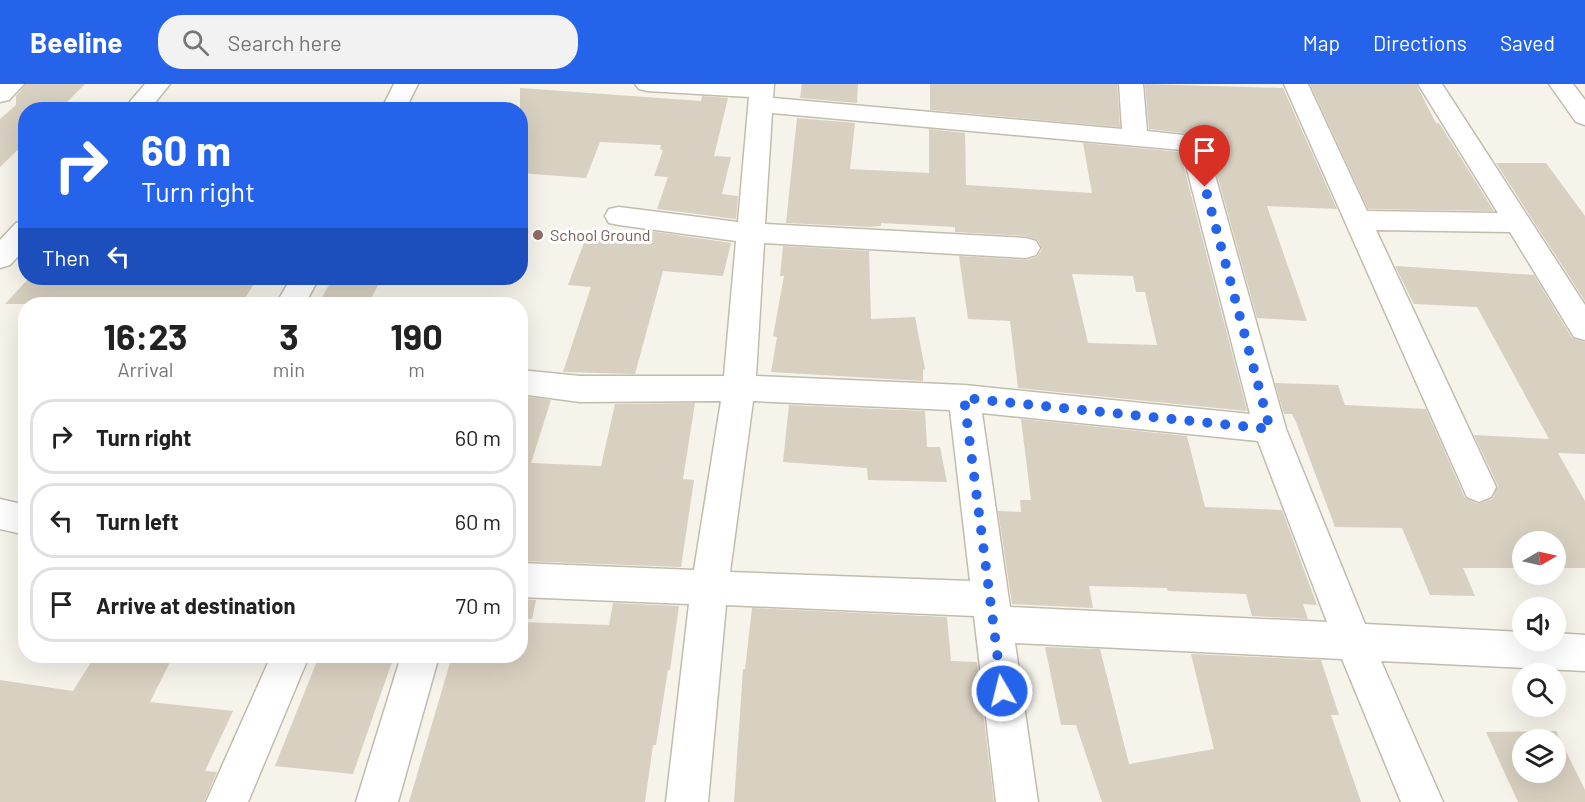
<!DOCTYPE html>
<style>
:root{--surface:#fff;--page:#f2f2f2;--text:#222;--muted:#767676;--line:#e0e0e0;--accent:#2563eb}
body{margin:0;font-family:Barlow,sans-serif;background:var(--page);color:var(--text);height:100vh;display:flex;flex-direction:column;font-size:22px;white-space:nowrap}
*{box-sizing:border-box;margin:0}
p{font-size:20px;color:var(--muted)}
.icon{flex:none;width:33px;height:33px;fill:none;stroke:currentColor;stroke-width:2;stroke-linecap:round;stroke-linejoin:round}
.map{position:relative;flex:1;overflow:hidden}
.drawer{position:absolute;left:18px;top:213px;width:510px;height:366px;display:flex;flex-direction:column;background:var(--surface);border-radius:24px;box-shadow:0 6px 24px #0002}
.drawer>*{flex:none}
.hud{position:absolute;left:18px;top:18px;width:510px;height:183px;border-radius:24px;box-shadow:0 6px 24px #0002;background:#2563eb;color:#fff;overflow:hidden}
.needle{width:39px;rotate:81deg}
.controls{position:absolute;left:1512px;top:447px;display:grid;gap:12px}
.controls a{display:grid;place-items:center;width:54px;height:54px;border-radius:50%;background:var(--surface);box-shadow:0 6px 24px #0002;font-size:30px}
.pin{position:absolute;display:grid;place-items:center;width:51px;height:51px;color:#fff;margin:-62px -26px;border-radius:50% 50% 50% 0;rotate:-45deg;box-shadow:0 0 6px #0007}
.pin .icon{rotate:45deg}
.me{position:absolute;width:66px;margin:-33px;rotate:352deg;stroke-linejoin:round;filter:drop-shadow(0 0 4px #0008)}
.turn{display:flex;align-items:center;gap:21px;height:126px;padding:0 24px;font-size:27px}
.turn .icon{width:78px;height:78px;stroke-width:2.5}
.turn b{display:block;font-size:42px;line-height:51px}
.then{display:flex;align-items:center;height:57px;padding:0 24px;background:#0003;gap:12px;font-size:22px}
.eta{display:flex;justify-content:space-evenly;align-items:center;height:102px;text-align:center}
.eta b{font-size:36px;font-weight:700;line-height:42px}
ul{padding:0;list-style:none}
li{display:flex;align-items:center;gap:18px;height:75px;margin:0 12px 9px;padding:0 12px;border:3px solid var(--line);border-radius:24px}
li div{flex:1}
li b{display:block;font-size:22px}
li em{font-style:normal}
header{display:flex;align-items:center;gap:36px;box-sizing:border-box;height:84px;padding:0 30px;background:var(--accent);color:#fff}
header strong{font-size:28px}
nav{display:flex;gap:33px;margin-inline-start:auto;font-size:21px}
.search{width:420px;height:54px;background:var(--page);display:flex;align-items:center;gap:15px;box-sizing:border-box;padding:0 21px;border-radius:24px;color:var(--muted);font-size:22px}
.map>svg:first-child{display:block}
.building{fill:#d8d0c0;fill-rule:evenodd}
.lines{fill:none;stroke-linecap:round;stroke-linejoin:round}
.street-casing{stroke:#c2bcad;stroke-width:3}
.street{fill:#fff;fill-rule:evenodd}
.route{stroke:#2563eb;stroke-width:10;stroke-dasharray:0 18}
.education-dot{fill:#8d6e63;stroke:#fff;stroke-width:2}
.labels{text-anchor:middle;stroke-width:6;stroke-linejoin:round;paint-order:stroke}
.education-label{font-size:16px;fill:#785e54;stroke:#fff;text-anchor:start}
</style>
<header>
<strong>Beeline</strong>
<div class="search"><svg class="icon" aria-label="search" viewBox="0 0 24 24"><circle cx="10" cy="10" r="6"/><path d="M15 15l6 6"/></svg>Search here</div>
<nav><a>Map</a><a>Directions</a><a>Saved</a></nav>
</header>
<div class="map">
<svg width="1585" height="718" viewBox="0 0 1585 718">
<rect width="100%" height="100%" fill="#f6f3eb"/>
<!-- building -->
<path class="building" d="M 26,0 L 85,0 L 59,26 L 26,26 L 26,58 L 0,83 L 0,35 L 16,21 L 16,12 Z
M 802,0 L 858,0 L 857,19 L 800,14 Z
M 930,0 L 1117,0 L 1120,43 L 930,26 Z
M 1145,0 L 1283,4 L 1337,125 L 1267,122 L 1307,237 L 1257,234 L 1208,58 L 1202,51 L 1149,45 Z
M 1310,0 L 1416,0 L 1436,39 L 1439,39 L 1494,127 L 1368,125 Z
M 520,4 L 701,17 L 702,12 L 728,14 L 714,72 L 731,73 L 722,110 L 738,112 L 736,135 L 657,125 L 668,93 L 654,92 L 663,66 L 660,65 L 661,61 L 600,58 L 586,94 L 520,89 Z
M 797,34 L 855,39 L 850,85 L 929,89 L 929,45 L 965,49 L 966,101 L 1092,109 L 1083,59 L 1180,68 L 1247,327 L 1018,304 L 1010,237 L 968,235 L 959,172 L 1027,176 L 1037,173 L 1042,165 L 1038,156 L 1026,152 L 955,148 L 955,143 L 881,139 L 881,142 L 870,143 L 786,139 ZM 1072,190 L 1133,192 L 1136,208 L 1145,208 L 1157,261 L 1088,259 Z
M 1496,79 L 1546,79 L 1585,132 L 1585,217 Z
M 649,147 L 731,159 L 723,192 L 663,187 L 635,290 L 563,288 L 591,203 L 568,201 L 588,148 L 647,153 Z
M 783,162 L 869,167 L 871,235 L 915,233 L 925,285 L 923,286 L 923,297 L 771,288 L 777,253 L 773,252 L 784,192 L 780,192 Z
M 1395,182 L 1534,191 L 1572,254 L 1585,258 L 1585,370 L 1558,369 L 1585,417 L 1585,484 L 1556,484 L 1556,458 L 1522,458 L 1522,484 L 1463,484 L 1475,512 L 1430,511 L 1402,444 L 1335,443 L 1296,338 L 1292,330 L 1284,330 L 1275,299 L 1338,301 L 1345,321 L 1426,325 L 1465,414 L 1478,420 L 1492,415 L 1498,402 L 1474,351 L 1549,355 L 1477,223 L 1414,220 Z
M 29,194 L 258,194 L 241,220 L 5,220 Z
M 333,194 L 382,194 L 368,220 L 318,220 Z
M 520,312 L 551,316 L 531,379 L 601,382 L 615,320 L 695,319 L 683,395 L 694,396 L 681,483 L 520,477 Z
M 789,321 L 925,327 L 927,363 L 940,363 L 947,398 L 868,396 L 867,384 L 783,378 Z
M 1021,335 L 1187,352 L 1205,423 L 1282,426 L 1317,521 L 1303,520 L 1308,535 L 1252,532 L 1246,510 L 1168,507 L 1167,504 L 1089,502 L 1093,524 L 1012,520 L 998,427 L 1021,428 L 1020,416 L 1031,416 Z
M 520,515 L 536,516 L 532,535 L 520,534 Z
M 613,519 L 679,522 L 670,586 L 668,586 L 656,661 L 653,661 L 645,718 L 409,718 L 452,572 L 520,572 L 520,538 L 609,541 Z
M 752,524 L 947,533 L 951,577 L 977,578 L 994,718 L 734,718 L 743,585 L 745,585 Z
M 1045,563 L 1100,565 L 1129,680 L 1214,665 L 1191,570 L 1321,576 L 1339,631 L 1331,631 L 1361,718 L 1102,718 L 1076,641 L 1061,641 Z
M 95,572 L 173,572 L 150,618 L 233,627 L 205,687 L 217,688 L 204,718 L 0,718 L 0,596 L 73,607 Z
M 319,572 L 394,572 L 353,690 L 275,682 Z
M 1556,647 L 1585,706 L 1585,718 L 1518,718 L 1486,648 ZM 1522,656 L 1556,656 L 1556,688 L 1522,688 Z"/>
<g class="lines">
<!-- street casing -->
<g class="street-casing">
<path id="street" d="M 0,0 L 24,0 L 9,16 L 0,18 Z
M 145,0 L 170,0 L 149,26 L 123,26 Z
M 394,0 L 418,0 L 405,26 L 381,26 Z
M 635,0 L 774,0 L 773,14 L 1122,45 L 1119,0 L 1143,0 L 1147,47 L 1202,53 L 1206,59 L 1286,345 L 1365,540 L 1522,548 L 1522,556 L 1556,556 L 1556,549 L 1585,551 L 1585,587 L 1381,577 L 1443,718 L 1401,718 L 1342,575 L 1015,559 L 1038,718 L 996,718 L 974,532 L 726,521 L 708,718 L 666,718 L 689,520 L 520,513 L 520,479 L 694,486 L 721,317 L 580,318 L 520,310 L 520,286 L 580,292 L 724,292 L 736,157 L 619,141 L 609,139 L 605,132 L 609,125 L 619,123 L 738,138 L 749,13 L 647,7 L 639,5 ZM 772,29 L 1182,66 L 1250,330 L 964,301 L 756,292 L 764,159 L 1026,174 L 1036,171 L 1040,164 L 1036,157 L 1026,154 L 765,140 ZM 753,317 L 950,326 L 970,497 L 730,488 ZM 982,329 L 1258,357 L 1327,538 L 1010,523 Z
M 1284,0 L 1308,0 L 1367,127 L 1498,129 L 1418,0 L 1442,0 L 1585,221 L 1585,256 L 1574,253 L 1510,148 L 1376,146 L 1496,403 L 1491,413 L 1479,418 L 1467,413 Z
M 1549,0 L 1573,0 L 1585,16 L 1585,41 L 1576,38 Z
M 26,137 L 26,164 L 10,181 L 0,184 L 0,156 L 16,139 Z
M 291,194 L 319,194 L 305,220 L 276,220 Z
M 0,415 L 26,421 L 26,451 L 0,445 Z
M 271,572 L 309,572 L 248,718 L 206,718 Z
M 401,572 L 439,572 L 398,718 L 356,718 Z"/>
</g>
<!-- street -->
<use href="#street" class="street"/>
</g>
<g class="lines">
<!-- route -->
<path class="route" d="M 1002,607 L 964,314 L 1270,345 L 1205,103"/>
</g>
<!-- markers -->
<circle class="education-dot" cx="538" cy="151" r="6"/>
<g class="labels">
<!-- education labels -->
<g class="education-label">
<text x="550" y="157">School Ground</text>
</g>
</g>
</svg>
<div class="controls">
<a><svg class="needle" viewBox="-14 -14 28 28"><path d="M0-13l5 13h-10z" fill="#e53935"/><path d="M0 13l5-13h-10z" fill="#767676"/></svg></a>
<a><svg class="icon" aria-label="sound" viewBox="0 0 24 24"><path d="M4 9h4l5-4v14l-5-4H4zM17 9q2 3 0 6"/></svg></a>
<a><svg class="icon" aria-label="search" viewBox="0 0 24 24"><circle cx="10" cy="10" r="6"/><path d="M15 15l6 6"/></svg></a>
<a><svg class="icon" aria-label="layers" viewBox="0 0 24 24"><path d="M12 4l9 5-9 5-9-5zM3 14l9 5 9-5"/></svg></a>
</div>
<div class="pin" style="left:1205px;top:103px;background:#d93025"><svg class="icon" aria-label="arrive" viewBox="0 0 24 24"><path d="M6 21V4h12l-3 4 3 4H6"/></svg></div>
<svg class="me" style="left:1002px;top:607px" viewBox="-20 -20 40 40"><circle r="17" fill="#2563eb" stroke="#fff" stroke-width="3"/><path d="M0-11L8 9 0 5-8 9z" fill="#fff"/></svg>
<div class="hud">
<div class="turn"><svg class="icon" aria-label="right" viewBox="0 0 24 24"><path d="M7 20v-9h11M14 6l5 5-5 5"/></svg><div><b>60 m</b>Turn right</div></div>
<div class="then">Then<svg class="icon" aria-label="left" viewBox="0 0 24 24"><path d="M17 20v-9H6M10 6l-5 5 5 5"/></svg></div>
</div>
<section class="drawer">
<div class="eta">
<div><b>16:23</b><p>Arrival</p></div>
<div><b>3</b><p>min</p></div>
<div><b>190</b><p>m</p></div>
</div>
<ul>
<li><svg class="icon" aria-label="right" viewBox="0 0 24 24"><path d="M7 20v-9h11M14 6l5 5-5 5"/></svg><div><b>Turn right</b></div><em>60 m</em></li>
<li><svg class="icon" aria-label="left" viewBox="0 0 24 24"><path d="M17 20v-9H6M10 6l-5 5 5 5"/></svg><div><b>Turn left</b></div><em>60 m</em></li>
<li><svg class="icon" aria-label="arrive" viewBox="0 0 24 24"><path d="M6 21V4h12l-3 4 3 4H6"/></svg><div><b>Arrive at destination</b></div><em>70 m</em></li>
</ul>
</section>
</div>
